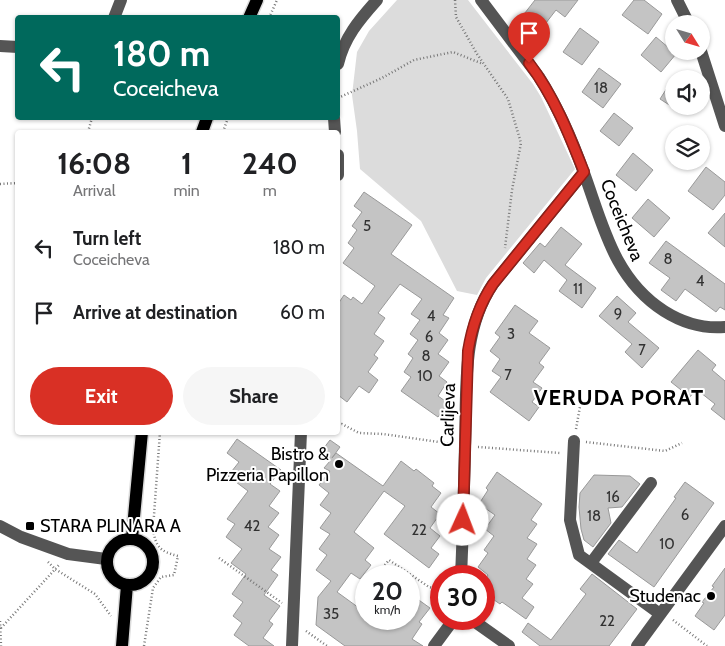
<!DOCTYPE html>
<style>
:root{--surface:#fff;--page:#f6f6f6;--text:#202124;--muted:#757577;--accent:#d93025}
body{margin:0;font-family:Cabin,sans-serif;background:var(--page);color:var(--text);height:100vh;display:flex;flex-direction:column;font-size:19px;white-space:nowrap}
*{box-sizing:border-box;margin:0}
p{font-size:16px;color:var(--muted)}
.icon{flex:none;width:28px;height:28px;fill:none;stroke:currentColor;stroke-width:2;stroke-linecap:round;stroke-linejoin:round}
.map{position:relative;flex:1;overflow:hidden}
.details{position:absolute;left:15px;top:130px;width:325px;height:305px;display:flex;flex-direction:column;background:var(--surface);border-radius:5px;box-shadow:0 1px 4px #0004}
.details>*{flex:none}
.banner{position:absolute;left:15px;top:15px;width:325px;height:105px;border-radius:5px;box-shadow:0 1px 4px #0004;background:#00695c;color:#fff;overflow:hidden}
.needle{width:32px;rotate:127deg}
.fabs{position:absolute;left:665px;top:15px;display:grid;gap:10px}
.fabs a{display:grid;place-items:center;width:45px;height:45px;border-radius:50%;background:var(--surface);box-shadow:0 1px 4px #0004;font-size:25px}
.speed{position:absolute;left:355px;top:565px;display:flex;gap:10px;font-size:25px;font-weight:700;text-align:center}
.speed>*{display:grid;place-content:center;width:65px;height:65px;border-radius:50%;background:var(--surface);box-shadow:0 1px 4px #0004;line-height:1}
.speed small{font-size:12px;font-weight:400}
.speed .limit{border:8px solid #d22;background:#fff;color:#111}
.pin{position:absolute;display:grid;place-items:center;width:42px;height:42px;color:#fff;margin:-51px -21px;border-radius:50% 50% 50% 0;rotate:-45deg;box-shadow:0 0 5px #0007}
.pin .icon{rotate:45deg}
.me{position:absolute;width:55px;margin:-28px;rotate:2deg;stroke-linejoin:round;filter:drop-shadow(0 0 4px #0008)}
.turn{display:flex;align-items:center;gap:18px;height:105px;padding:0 15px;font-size:22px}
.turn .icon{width:65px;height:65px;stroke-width:2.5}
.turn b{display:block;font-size:35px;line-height:42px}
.eta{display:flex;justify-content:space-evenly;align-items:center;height:85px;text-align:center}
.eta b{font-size:30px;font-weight:700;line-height:35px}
.action{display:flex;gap:10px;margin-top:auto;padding:10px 15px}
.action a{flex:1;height:58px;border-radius:30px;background:var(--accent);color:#fff;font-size:20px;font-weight:700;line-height:58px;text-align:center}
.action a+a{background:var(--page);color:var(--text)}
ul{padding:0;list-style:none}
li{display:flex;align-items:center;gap:15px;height:65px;padding:0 15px}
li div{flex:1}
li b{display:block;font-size:19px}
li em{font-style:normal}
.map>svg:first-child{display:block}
.green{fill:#dcdcdc}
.building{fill:#c4c4c4;stroke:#999}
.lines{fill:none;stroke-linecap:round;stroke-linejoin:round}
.major-casing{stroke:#dbdbdb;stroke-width:15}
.path{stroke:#777;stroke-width:2.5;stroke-dasharray:1 2.5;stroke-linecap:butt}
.minor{stroke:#555;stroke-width:12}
.major{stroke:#000;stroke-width:12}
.route-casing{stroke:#8d1f18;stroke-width:12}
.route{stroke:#d93025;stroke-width:9}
.poi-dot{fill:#000;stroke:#fff;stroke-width:2}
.labels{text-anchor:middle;stroke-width:4;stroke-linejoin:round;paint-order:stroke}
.number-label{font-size:15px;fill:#313131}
.street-label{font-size:18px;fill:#000;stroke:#fff}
.poi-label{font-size:18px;fill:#000;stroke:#fff;text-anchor:end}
.district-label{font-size:22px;font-weight:bold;letter-spacing:1px;fill:#000;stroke:#fff}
</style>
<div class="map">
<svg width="725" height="646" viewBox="0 0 725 646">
<rect width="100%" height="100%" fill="#fff"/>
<!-- green -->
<path class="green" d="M 397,0 L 468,0 L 533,84 L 541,97 L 575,169 L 486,278 L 477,295 L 457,291 L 421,221 L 360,169 L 357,131 L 352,95 L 357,52 L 369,31 Z"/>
<!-- building -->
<path class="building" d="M 535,0 L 578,0 L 565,17 L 556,10 L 539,32 L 521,18 Z
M 634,0 L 644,0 L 662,14 L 648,34 L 622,15 Z
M 580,28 L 599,42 L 582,65 L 563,52 Z
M 656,37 L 676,54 L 661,72 L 641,55 Z
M 599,68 L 621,84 L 603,108 L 582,92 Z
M 674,77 L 674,108 L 660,99 Z
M 614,113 L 633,128 L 619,146 L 600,131 Z
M 633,153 L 653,170 L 636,191 L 616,175 Z
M 706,167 L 725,182 L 725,195 L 713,210 L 688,191 Z
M 364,192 L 412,225 L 391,254 L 454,298 L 443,315 L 449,318 L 439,333 L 448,340 L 438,354 L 449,362 L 439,376 L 447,382 L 438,396 L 448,403 L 438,417 L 401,391 L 411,377 L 404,372 L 413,358 L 408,354 L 418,340 L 410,334 L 420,320 L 411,314 L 422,299 L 400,284 L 378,313 L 385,318 L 374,334 L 384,341 L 374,355 L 378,358 L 368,372 L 378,380 L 369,393 L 359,386 L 347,402 L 338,395 L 338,304 L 344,295 L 351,300 L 353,297 L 362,304 L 375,286 L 343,263 L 354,248 L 348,243 L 357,230 L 352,226 L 362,212 L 354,206 Z
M 648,199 L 670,218 L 654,237 L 632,218 Z
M 725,213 L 725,247 L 708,233 Z
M 561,227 L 582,244 L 565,265 L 596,288 L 582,308 L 559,291 L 567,280 L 544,260 L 534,273 L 523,263 L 540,243 L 545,247 Z
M 666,241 L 725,284 L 725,310 L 720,307 L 716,312 L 685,289 L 676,301 L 661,290 L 670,278 L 649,263 Z
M 617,296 L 636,313 L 628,322 L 659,348 L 642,368 L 625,352 L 632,344 L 599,316 Z
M 515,305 L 538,321 L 529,333 L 550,348 L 539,363 L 544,367 L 533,382 L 542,388 L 532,402 L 539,407 L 529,421 L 490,392 L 501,377 L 492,371 L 500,359 L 490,351 L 500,337 L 495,333 Z
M 698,350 L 716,365 L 712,370 L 725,381 L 725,420 L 711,409 L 715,404 L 696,389 L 690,397 L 671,382 Z
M 237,439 L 281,470 L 270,484 L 280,491 L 269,506 L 279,513 L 268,527 L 279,535 L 269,549 L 281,557 L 271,570 L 278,575 L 264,595 L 280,606 L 269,621 L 273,624 L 263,638 L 274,646 L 249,646 L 234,635 L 242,623 L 233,616 L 243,602 L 232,594 L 246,574 L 231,563 L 242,549 L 226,537 L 235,524 L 227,519 L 248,491 L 228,476 L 239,462 L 227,453 Z
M 330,440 L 340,447 L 332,458 L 336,453 L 383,486 L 401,461 L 414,471 L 416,469 L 434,483 L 432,486 L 441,493 L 431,507 L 440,514 L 430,528 L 440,536 L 431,548 L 439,554 L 429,568 L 384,534 L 405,506 L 384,491 L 354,532 L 374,548 L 365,560 L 371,565 L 360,579 L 351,573 L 337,592 L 366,613 L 366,619 L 409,619 L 409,593 L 430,608 L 419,622 L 422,624 L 412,639 L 423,646 L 345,646 L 316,625 L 318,597 L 331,581 L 316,570 L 327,555 L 319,549 L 330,534 L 320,528 L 331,513 L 320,505 L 329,493 L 319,485 L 330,471 L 324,468 L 330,461 L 320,453 Z
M 497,472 L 542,504 L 531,520 L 537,524 L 527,538 L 537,544 L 527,559 L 536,565 L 526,579 L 533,584 L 522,598 L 534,607 L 526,619 L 502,602 L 500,604 L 484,593 L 484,581 L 488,575 L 478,567 L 488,553 L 484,550 L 494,536 L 485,529 L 495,515 L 479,504 L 488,490 L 486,488 Z
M 594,475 L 630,476 L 640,484 L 622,507 L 608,508 L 611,523 L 593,547 L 584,540 L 581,529 L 579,507 L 580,493 Z
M 685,482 L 714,503 L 654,587 L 608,554 L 619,540 L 637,553 L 676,498 L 674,497 Z
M 725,568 L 725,615 L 714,630 L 695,616 L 704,603 L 702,602 L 714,587 L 712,586 Z
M 592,574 L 637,609 L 609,646 L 540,646 L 522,632 L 528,623 L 551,640 L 586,594 L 580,589 Z"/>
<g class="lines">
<!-- major casing -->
<g class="major-casing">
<path id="major" d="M 249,18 L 257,0
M 202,132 L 207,118
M 132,538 L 142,432
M107 562a23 23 0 1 1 46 0a23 23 0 1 1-46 0Z
M 122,646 L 127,585"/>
</g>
<!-- path -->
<path class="path" d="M 455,0 L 456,17 L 477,54 L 508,99 L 521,143 L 512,190 L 505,248
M 269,18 L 277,0
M 338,98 L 382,78 L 414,60 L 453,52 L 483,64
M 88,132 L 92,118
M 223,132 L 228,118
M 0,184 L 18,183
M 338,425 L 342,424 L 359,433 L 383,434 L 453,444
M 576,429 L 581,401
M 586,442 L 665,451 L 682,443
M 478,447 L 560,453
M 219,558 L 282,603
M 48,562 L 55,569 L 95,594 L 111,616
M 376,576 L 389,560 L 429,587 L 441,590
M 673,620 L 707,646
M 0,621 L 1,646
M 1,628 L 59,565
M 306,631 L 327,646
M 144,646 L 153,588 L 161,577 L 174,575 L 178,556 C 159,551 156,547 153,529 L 160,432"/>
<!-- minor -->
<path class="minor" d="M 481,0 L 539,77 C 558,107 572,139 584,173 C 603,225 614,279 664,311 C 683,323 702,329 725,327
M 677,0 L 689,24
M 114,18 L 121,0
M 0,46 L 18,47
M 701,51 L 725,126
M 338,64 C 344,38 359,20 377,0
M 334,118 L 335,132
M 338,155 L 338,175
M 574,441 L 570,520 L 579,555 L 660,614
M 0,526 L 21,537 L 68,554 L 106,559
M 591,563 L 651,483
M 461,576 C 463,533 464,490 465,446 C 467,391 461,331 493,284 L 584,172
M 471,619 L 509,646
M 292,646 L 301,432
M 434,646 L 454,619
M 637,646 L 725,526"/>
<!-- major -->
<use href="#major" class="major"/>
</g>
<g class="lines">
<!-- route casing -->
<g class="route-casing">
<path id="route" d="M 463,520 L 468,351 C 472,326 479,305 493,284 L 584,172 C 569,134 554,96 529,63"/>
</g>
<!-- route -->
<use href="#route" class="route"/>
</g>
<!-- markers -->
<g class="poi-dot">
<circle cx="339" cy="464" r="5"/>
<rect x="25" y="521" width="10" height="10" rx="2.5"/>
<circle cx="711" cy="596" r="5"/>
</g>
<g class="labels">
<!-- number labels -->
<g class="number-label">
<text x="601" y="93">18</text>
<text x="367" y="231">5</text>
<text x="668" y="264">8</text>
<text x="700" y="286">4</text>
<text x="578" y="294">11</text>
<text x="618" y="319">9</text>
<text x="431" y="321">4</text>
<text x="511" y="339">3</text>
<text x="429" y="342">6</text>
<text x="642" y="355">7</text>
<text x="426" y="361">8</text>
<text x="508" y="380">7</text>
<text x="425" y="381">10</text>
<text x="613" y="502">16</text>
<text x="685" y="520">6</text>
<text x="594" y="521">18</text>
<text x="252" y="531">42</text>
<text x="419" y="535">22</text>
<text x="667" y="549">10</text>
<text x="331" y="619">35</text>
<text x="607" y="626">22</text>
</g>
<!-- street labels -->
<g class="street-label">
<text transform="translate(622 220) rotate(68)" y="6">Coceicheva</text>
<text transform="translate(448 415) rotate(-88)" y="6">Carlijeva</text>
</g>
<!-- poi labels -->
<g class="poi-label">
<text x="329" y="460">Bistro &amp;<tspan x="329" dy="21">Pizzeria Papillon</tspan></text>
<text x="40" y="532" text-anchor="start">STARA PLINARA A</text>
<text x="701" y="602">Studenac</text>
</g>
<!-- district labels -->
<g class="district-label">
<text x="619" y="405">VERUDA PORAT</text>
</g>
</g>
</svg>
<div class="fabs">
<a><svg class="needle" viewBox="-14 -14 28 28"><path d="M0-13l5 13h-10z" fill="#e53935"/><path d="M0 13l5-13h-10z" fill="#757577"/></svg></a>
<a><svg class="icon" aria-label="sound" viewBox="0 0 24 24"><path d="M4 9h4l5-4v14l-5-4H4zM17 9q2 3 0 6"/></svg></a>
<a><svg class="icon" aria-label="layers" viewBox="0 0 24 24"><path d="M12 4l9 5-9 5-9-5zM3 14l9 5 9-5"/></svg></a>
</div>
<div class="speed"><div>20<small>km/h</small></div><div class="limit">30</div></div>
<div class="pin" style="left:529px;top:63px;background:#d93025"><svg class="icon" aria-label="arrive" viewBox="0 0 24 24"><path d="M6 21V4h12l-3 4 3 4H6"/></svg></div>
<svg class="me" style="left:463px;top:520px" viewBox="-20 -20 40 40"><circle r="19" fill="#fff"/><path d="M0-13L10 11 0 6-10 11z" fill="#d93025"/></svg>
<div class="banner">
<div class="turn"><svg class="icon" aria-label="left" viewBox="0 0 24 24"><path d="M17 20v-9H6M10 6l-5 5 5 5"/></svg><div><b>180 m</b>Coceicheva</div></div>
</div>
<section class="details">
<div class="eta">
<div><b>16:08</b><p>Arrival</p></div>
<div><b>1</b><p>min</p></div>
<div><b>240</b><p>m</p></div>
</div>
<ul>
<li><svg class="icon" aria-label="left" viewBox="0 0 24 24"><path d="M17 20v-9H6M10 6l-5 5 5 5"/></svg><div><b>Turn left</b><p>Coceicheva</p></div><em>180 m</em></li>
<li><svg class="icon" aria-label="arrive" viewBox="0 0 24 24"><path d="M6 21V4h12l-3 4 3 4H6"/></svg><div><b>Arrive at destination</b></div><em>60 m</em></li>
</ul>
<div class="action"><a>Exit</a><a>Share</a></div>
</section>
</div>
